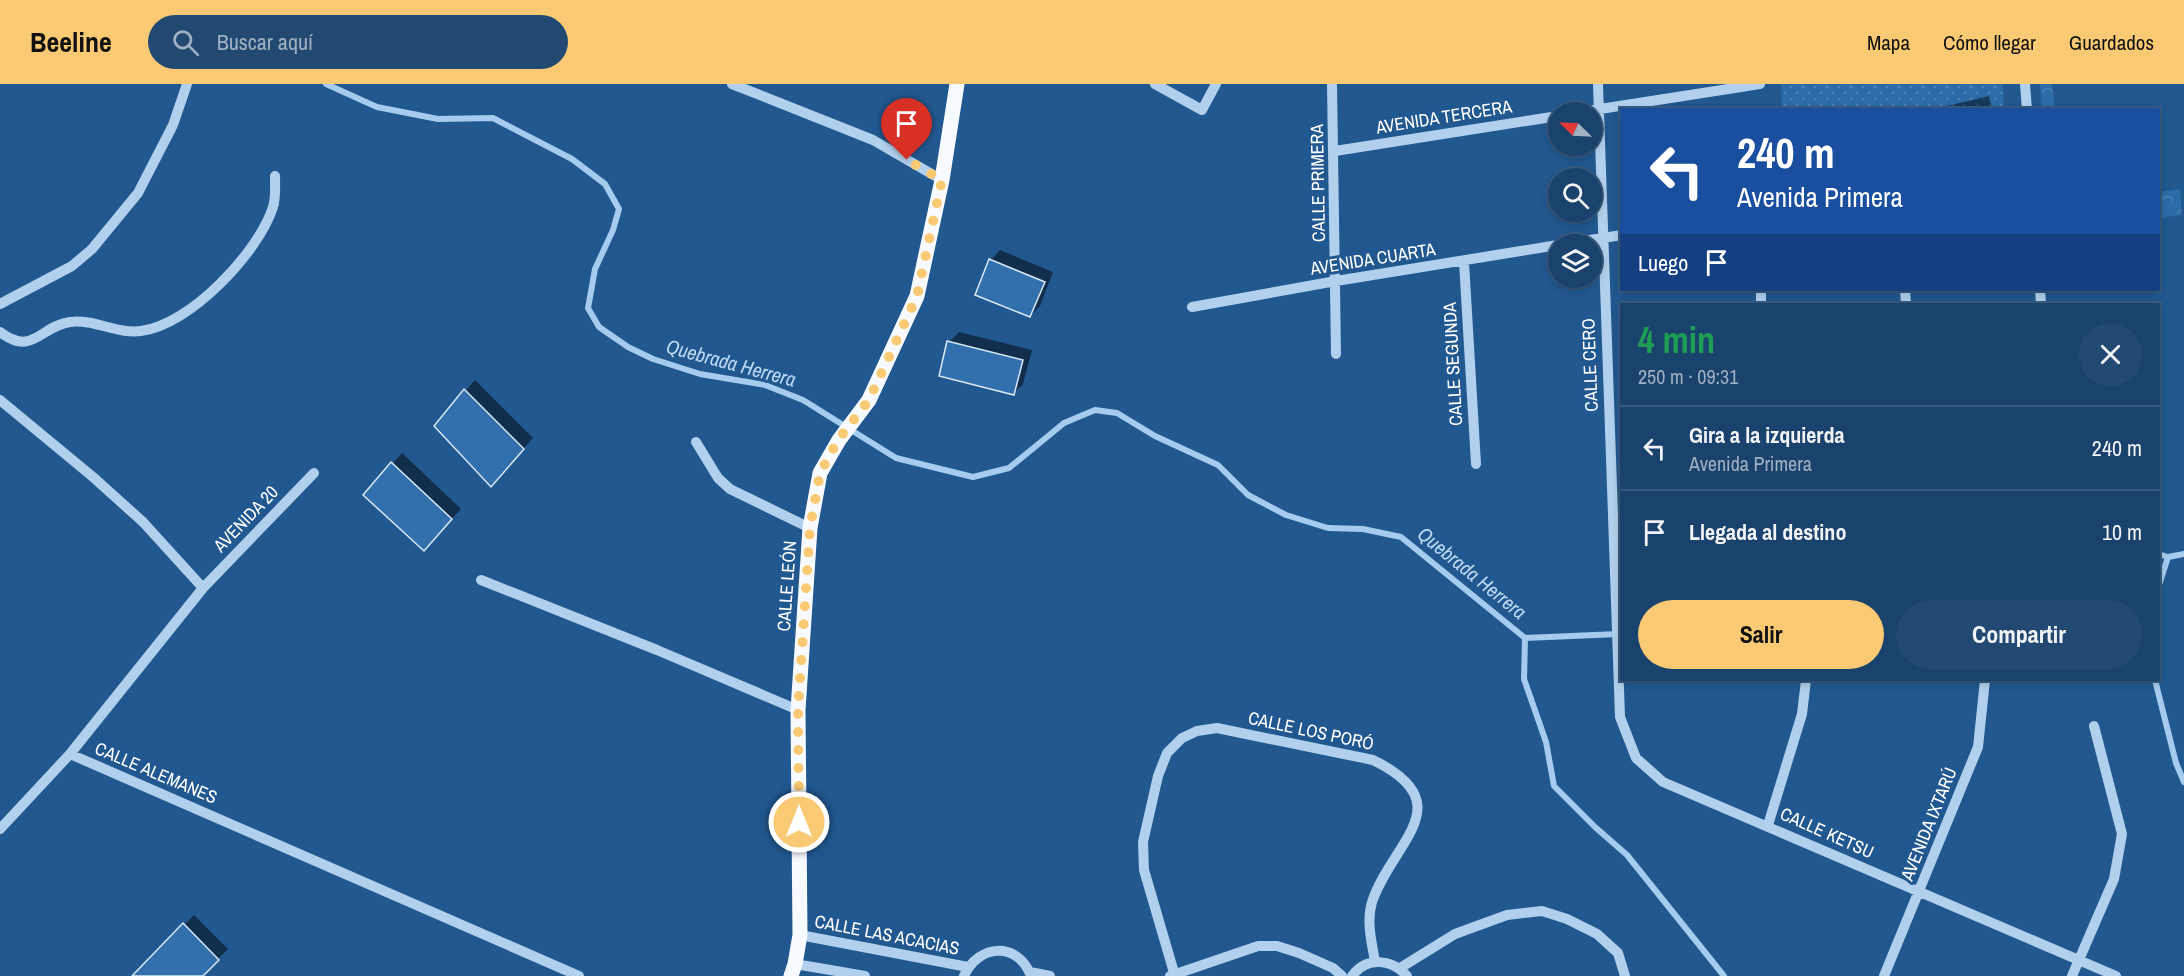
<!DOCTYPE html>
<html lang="es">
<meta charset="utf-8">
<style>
:root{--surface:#19426c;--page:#224972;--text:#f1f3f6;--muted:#9fb0c2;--line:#375b7f;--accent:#f9ca73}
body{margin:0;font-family:"Archivo Narrow",sans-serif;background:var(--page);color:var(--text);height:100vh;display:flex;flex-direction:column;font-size:22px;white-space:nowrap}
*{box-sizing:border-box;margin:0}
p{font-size:20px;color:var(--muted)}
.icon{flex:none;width:33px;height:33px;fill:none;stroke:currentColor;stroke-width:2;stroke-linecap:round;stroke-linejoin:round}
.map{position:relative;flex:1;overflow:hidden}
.panel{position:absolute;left:1620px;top:219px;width:540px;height:378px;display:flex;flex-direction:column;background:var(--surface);border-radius:0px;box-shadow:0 3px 9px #0003,0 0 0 2px var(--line)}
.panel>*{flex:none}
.top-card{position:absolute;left:1620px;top:24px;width:540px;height:183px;border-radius:0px;box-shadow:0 3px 9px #0003,0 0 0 2px var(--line);background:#1a4fa0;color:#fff;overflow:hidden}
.needle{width:39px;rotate:294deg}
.controls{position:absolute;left:1548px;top:18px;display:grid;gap:12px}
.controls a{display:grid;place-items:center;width:54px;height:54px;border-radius:50%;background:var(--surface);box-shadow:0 3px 9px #0003,0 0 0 2px var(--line);font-size:30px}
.pin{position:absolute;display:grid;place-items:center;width:51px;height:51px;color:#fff;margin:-62px -26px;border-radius:50% 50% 50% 0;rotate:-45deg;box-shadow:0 0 6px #0007}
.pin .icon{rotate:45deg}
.me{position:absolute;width:66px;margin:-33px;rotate:0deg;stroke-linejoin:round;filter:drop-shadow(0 0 4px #0008)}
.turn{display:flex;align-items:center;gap:21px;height:126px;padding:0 18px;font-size:27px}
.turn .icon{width:78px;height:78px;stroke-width:2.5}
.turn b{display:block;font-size:42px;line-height:51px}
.then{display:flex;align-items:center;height:57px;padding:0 18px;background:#0003;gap:12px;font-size:22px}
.round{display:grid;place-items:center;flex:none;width:63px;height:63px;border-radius:32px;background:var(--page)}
.overview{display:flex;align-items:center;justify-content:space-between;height:102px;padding:0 18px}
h1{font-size:36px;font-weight:700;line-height:45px;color:#1e9e55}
.button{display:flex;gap:12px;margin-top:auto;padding:12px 18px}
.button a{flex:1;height:69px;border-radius:36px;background:var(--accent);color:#111;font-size:24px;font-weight:700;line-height:69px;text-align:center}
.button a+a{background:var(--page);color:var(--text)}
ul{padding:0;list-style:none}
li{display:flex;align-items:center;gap:18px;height:84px;padding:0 18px;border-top:2px solid var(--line)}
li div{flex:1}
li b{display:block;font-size:22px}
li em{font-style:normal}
header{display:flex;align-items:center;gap:36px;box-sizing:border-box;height:84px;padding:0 30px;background:var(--accent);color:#111}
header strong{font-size:28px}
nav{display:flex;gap:33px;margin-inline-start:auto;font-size:21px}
.search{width:420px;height:54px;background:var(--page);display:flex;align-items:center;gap:15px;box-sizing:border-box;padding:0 21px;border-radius:33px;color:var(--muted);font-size:22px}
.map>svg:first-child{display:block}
.grass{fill:url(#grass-dots)}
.park{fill:url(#park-crowns)}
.shadow{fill:#0007}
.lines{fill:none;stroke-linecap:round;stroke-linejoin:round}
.stream{stroke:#a5cbee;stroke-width:6}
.building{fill:#3170ad;stroke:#d7e9f9;stroke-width:1.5}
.minor{stroke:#b1d0ed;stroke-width:10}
.major{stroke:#f7fbff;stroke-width:15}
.route{stroke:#f9ca73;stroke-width:10;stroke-dasharray:0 18}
.labels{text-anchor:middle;stroke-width:6;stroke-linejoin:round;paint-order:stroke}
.street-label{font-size:18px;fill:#fff;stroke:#215890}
.water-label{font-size:20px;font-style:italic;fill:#bddaf4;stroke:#215890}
</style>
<header>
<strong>Beeline</strong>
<div class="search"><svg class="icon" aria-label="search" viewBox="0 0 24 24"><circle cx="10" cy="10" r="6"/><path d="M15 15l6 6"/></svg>Buscar aquí</div>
<nav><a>Mapa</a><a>Cómo llegar</a><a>Guardados</a></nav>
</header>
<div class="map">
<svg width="2184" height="892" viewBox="0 0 2184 892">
<defs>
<pattern id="grass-dots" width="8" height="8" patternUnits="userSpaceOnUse" patternTransform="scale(1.5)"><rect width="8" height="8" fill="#2b6ba8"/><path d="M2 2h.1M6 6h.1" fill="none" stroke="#4b81b5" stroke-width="1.8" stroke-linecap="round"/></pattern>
<pattern id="park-crowns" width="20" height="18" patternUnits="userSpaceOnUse" patternTransform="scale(1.5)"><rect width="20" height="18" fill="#2b6ba8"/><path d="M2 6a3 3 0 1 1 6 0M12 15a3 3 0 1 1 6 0" fill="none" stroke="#4b81b5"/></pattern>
</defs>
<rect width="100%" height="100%" fill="#215890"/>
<!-- grass -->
<path class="grass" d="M 1781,0 L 2003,0 L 2004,25 L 1977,25 L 1976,24 L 1968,26 L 1782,25 Z"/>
<!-- park -->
<path class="park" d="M 2040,0 L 2052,0 L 2055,25 L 2042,25 Z
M 2180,105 L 2182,131 L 2159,134 L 2159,108 Z"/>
<!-- shadow -->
<path class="shadow" d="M 1989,12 L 1992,26 L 1930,26 Z
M 1000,166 L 1053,188 L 1040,222 L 1030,232 L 991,176 Z
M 959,248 L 1032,266 L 1023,300 L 1013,310 L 949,258 Z
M 475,296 L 533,354 L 500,391 L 436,341 Z
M 402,369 L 461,425 L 434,455 L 365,410 Z
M 194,831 L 228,865 L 201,892 L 134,892 Z"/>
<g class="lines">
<!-- stream -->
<path class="stream" d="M 326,0 L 377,23 L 438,35 L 493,34 L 572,75 L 605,100 L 619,125 L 613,146 L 595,185 L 588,224 L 599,243 L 628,263 L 653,275 L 700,290 L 765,301 L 803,316 L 896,374 L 973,393 L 1009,384 L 1064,339 L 1095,326 L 1117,329 L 1155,352 L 1218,381 L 1248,411 L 1286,431 L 1328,444 L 1363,445 L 1401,453 L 1525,554 L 1524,595 L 1546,658 L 1554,702 L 1595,743 L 1627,771 L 1724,892
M 2158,470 L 2168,473 L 2184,470
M 2158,504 L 2168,473
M 1525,554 L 1618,550
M 2155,596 L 2176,679 L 2184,698"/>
</g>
<!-- building -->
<path class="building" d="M 989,175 L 1045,198 L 1030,233 L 975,211 Z
M 947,257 L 1023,276 L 1014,311 L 939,292 Z
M 464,305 L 524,365 L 491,403 L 434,342 Z
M 391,378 L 452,435 L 424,467 L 363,411 Z
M 183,839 L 219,876 L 203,892 L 132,892 Z"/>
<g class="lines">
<!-- minor -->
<path class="minor" d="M 732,0 L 873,56 L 942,96
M 1155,0 L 1202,26 L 1216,0
M 1332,0 L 1336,270
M 1598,0 L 1620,633 L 1636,674 L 1663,698 L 2116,892
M 2025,0 L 2027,26
M 1581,28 L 1760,0
M 1335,67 L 1558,32
M 1564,160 L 1622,151
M 1464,178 L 1476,380
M 1761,206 L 1761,220
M 1905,206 L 1906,220
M 2040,206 L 2041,220
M 0,220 L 72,182 L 92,165 L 138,109 L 173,41 L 187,0
M 1192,223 L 1336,197 L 1558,161
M 0,248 C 33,273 40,242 70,238 C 95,235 116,250 141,247 C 189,242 259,168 273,123 C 276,114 275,102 275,92
M 0,316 L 93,393 L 143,438 L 203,504
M 696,358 L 718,394 L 730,405 L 810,444
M 481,496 L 657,566 L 798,626
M 70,670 L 579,892
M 1768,741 L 1802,630 L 1806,596
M 0,745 L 70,670 L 203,504 L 314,389
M 800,851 L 968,883
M 795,880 L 865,892
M 1400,884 L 1455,850 L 1507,831 L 1542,827 L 1567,835 L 1597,850 L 1618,869 L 1625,892
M 1030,888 L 1050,892
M 964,892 C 978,860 1018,857 1031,892
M 1170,892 L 1258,862 L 1277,862 L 1299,869 L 1333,884 L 1342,892
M 1175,892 L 1144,786 L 1143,758 L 1158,692 L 1167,669 L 1182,654 L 1197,647 L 1217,644 L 1373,676 C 1463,720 1392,758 1372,818 C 1366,838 1372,859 1375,878
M 1352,892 C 1367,872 1392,875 1407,892
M 1884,892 L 1978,663 L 1985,596
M 2072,892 L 2114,795 L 2122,750 L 2094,642"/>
<!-- major -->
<path class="major" d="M 791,892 L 795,880 L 800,851 L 798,626 L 810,444 L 820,389 L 839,356 L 869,316 L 917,212 L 942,96 L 957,0"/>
</g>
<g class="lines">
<!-- route -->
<path class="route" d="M 799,738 L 798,626 L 810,444 L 820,389 L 838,356 L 869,316 L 917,212 L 942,96 L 907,76"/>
</g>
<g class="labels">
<!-- street labels -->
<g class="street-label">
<text transform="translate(1444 33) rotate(-9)" y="6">AVENIDA TERCERA</text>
<text transform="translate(1318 99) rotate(-91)" y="6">CALLE PRIMERA</text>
<text transform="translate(1373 175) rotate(-9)" y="6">AVENIDA CUARTA</text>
<text transform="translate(1453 280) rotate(-93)" y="6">CALLE SEGUNDA</text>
<text transform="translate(1590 281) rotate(-92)" y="6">CALLE CERO</text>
<text transform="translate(246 435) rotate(-46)" y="6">AVENIDA 20</text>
<text transform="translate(787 502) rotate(-86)" y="6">CALLE LEÓN</text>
<text transform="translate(1311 647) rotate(12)" y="6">CALLE LOS PORÓ</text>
<text transform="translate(156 689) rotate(23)" y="6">CALLE ALEMANES</text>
<text transform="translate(1929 740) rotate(-68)" y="6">AVENIDA IXTARÚ</text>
<text transform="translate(1827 749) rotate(24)" y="6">CALLE KETSU</text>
<text transform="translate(887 851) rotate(11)" y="6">CALLE LAS ACACIAS</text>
</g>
<!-- water labels -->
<g class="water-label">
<text transform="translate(731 279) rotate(15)" y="7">Quebrada Herrera</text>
<text transform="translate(1472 489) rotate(39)" y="7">Quebrada Herrera</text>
</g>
</g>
</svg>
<div class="controls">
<a><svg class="needle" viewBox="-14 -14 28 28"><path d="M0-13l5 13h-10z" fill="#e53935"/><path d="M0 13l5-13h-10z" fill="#9fb0c2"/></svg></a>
<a><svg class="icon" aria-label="search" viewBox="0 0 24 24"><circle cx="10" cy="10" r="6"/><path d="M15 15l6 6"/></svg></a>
<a><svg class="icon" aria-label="layers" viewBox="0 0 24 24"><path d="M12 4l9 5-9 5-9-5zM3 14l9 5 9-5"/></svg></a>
</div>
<div class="pin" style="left:907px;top:76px;background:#d93025"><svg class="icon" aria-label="arrive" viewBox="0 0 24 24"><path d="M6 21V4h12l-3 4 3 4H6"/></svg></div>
<svg class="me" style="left:799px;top:738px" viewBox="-20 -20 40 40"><circle r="17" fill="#f9ca73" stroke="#fff" stroke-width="3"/><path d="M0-11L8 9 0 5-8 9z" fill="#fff"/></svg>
<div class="top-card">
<div class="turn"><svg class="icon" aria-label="left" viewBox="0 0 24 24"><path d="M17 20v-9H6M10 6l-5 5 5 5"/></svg><div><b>240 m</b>Avenida Primera</div></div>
<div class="then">Luego<svg class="icon" aria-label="arrive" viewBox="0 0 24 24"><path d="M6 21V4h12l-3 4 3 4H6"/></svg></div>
</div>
<section class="panel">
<div class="overview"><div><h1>4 min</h1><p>250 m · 09:31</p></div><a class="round"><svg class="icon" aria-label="close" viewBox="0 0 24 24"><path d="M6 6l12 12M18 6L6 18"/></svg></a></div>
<ul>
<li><svg class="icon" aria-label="left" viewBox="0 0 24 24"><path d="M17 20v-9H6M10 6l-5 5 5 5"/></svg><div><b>Gira a la izquierda</b><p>Avenida Primera</p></div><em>240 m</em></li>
<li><svg class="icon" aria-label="arrive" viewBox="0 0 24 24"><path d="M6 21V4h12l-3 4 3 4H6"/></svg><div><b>Llegada al destino</b></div><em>10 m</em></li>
</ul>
<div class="button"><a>Salir</a><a>Compartir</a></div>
</section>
</div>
